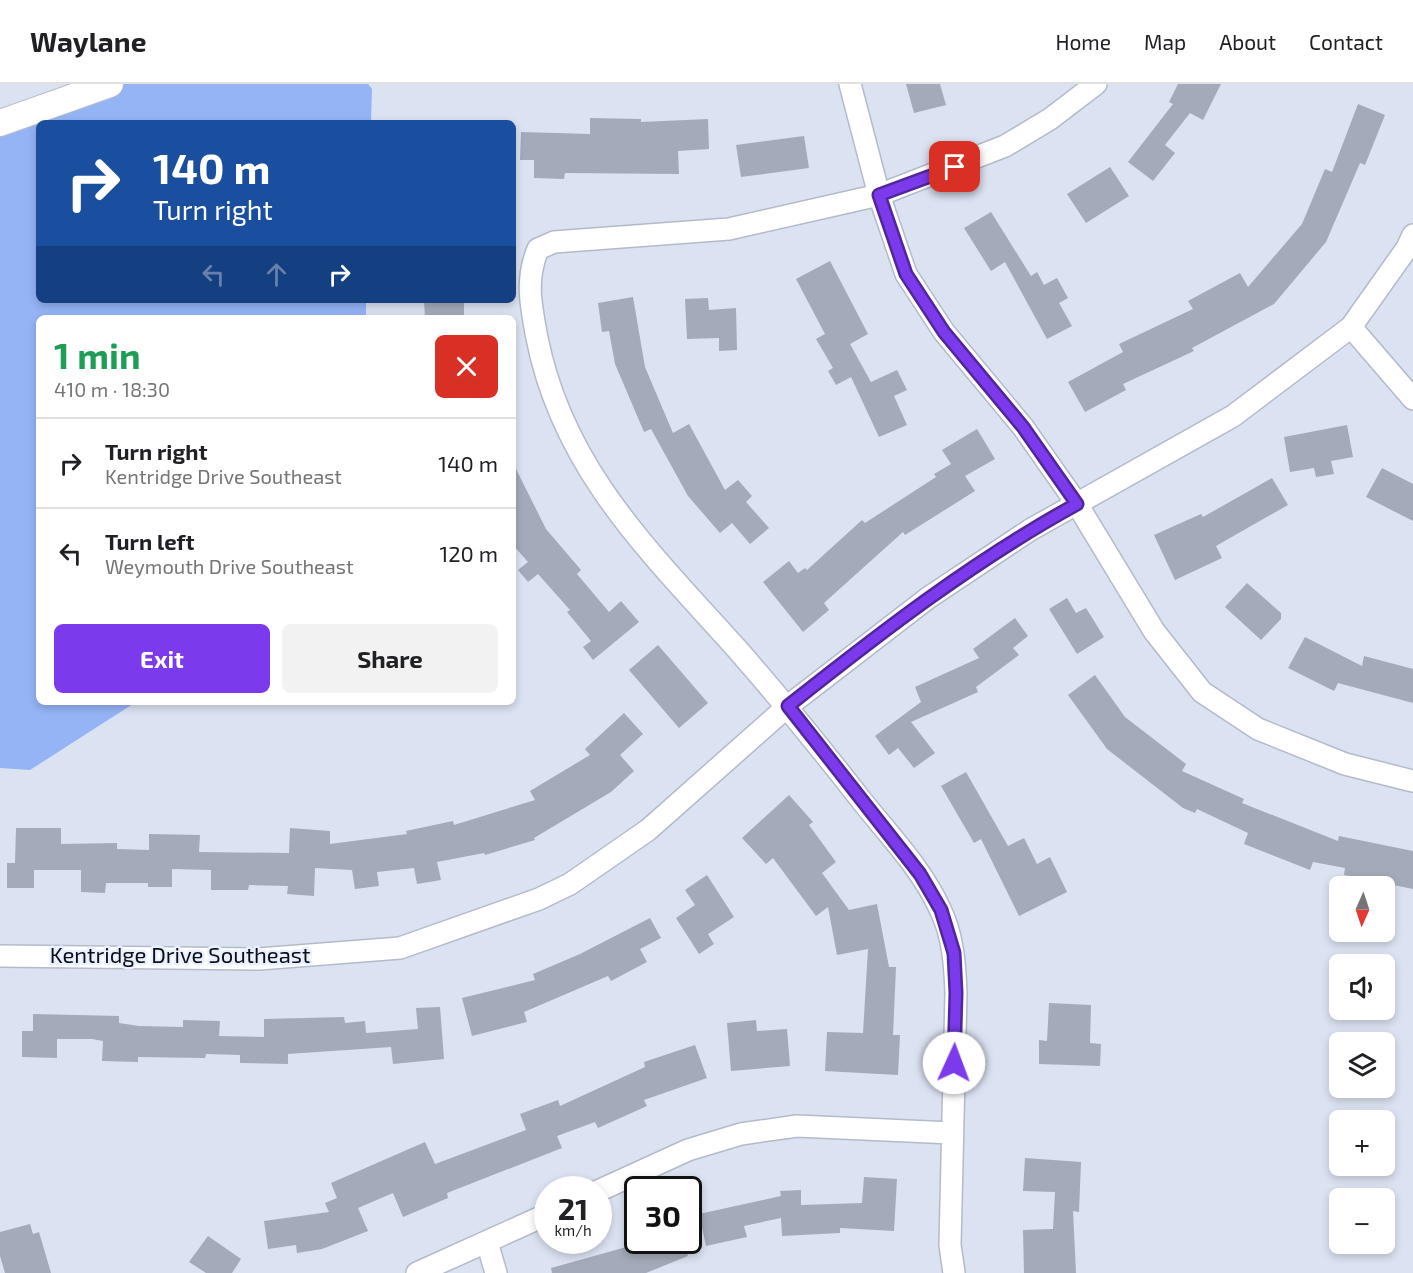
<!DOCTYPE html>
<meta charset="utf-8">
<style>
:root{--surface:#fff;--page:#f2f2f2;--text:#202124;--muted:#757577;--line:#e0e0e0;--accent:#7c3aed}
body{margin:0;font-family:"Exo 2",sans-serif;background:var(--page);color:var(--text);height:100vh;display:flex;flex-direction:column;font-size:22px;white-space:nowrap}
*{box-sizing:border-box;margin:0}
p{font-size:20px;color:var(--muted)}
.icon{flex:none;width:33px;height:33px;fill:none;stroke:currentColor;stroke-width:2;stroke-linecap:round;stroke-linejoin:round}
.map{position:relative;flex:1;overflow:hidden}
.drawer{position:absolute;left:36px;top:231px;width:480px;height:390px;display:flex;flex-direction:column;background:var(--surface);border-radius:9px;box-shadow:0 3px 9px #0003}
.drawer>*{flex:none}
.banner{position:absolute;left:36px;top:36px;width:480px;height:183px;border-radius:9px;box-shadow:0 3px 9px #0003;background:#1a4fa0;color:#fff;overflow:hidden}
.needle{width:39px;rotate:183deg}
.fabs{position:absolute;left:1329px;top:792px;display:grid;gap:12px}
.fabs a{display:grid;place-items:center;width:66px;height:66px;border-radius:9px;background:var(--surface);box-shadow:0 3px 9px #0003;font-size:30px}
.speed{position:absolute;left:534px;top:1092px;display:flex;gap:12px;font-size:30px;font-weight:700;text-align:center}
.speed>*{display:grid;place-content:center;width:78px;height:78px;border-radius:50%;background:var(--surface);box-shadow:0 3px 9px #0003;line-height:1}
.speed small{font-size:15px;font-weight:400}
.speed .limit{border:3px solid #111;border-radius:9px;background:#fff;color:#111}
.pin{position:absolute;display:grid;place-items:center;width:51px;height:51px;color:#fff;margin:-26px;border-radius:12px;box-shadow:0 3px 9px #0006}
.me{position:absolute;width:66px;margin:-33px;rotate:2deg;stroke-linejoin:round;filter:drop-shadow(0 0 4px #0008)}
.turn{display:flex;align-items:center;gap:21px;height:126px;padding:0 18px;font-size:27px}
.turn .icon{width:78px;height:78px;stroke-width:2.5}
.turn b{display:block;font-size:42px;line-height:51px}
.lanes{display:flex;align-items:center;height:57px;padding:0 18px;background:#0003;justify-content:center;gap:30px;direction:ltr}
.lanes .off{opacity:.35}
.round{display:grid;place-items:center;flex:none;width:63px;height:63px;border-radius:9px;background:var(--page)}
.overview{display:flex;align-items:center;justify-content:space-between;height:102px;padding:0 18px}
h1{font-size:36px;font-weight:700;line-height:45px;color:#1e9e55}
.action{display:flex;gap:12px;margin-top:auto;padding:12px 18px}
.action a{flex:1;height:69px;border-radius:9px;background:var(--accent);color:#fff;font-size:24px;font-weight:700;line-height:69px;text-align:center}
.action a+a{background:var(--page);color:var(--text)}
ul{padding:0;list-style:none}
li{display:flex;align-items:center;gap:18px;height:90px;padding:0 18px;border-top:2px solid var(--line)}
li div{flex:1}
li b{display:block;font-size:22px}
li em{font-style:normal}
header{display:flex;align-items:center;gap:36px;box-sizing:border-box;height:84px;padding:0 30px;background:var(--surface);border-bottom:2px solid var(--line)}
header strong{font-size:28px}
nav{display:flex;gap:33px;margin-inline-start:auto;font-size:21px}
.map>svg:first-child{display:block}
.green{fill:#94b4f6}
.building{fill:#a3aab9}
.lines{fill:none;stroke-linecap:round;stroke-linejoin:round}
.minor-casing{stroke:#b3bac9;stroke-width:24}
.tertiary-casing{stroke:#b3bac9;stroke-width:28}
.minor{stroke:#fff;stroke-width:21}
.tertiary{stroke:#fff;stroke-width:26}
.route-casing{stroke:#51269a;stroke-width:15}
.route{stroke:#7c3aed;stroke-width:10}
.labels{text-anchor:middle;stroke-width:5;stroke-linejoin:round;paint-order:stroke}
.street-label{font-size:22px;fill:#0c0e13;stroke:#e8f0ff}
</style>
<header>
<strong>Waylane</strong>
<nav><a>Home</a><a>Map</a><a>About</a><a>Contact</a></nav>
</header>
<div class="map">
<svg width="1413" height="1189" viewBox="0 0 1413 1189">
<rect width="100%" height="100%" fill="#dbe2f1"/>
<!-- green -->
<path class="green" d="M 110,0 L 368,0 L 372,5 L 371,39 L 39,39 L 39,216 L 366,216 L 366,234 L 39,234 L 39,618 L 136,618 L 30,686 L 0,684 L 0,39 Z"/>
<!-- building -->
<path class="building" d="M 906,0 L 940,0 L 946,21 L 914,29 Z
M 1178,0 L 1221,0 L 1203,36 L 1190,29 L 1165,61 L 1175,69 L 1153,97 L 1128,78 L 1173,20 L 1169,18 Z
M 1358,20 L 1385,31 L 1365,81 L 1360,79 L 1326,158 L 1274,220 L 1192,264 L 1194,267 L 1123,300 L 1126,306 L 1085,328 L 1068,298 L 1123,268 L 1119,260 L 1193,225 L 1188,217 L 1240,189 L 1248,203 L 1302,140 L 1325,85 L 1332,88 Z
M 590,34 L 641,35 L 641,38 L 708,35 L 709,65 L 678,67 L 679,90 L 565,89 L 564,95 L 534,94 L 534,76 L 520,76 L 521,48 L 590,50 Z
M 804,52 L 809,84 L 741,93 L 736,61 Z
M 1110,83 L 1129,112 L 1086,139 L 1067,110 Z
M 991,128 L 1031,192 L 1037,188 L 1044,201 L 1057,194 L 1068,214 L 1059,219 L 1072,242 L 1047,255 L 1005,178 L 991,187 L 964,144 Z
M 830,177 L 868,250 L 850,260 L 871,298 L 897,286 L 907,306 L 894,312 L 907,341 L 879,353 L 851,293 L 836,301 L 828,287 L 833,284 L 816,255 L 825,250 L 796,195 Z
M 633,213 L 645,283 L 673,349 L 689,340 L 725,406 L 738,396 L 752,412 L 746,418 L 769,444 L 750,460 L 732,439 L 720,449 L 688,412 L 651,345 L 644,348 L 615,280 L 609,247 L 602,248 L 598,219 Z
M 708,214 L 709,226 L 736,224 L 737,266 L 719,267 L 719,254 L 687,255 L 685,215 Z
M 424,216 L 464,216 L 464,234 L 425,234 Z
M 1347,341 L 1353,373 L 1331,377 L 1334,390 L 1316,393 L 1314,384 L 1290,388 L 1284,353 Z
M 977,345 L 995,375 L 965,392 L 975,407 L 905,451 L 903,448 L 824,519 L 829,526 L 803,548 L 763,498 L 789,477 L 798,489 L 805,484 L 807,486 L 862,436 L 865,439 L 936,393 L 934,390 L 951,380 L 942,366 Z
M 513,379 L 546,445 L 581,486 L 577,490 L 609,528 L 621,517 L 639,538 L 593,576 L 583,563 L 591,557 L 567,528 L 570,526 L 538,490 L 528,498 L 518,486 L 528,478 L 513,461 Z
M 1382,384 L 1413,400 L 1413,437 L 1366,413 Z
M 1272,394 L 1288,421 L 1216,462 L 1222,474 L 1175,496 L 1154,451 L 1201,430 L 1203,433 Z
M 1247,499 L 1281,529 L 1281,535 L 1261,556 L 1225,523 Z
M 1067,514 L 1076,529 L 1086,524 L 1104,553 L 1077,570 L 1049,525 Z
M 1015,534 L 1028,552 L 1013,564 L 1019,571 L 976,603 L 978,608 L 911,638 L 935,669 L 914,684 L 898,664 L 889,671 L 875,652 L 921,618 L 915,603 L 979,574 L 973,565 Z
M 1305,553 L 1362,582 L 1364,572 L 1413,585 L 1413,619 L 1338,599 L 1334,607 L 1288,584 Z
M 658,561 L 708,619 L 679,644 L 629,586 Z
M 1095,591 L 1125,633 L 1186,680 L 1182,687 L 1244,715 L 1242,719 L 1338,757 L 1339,752 L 1413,767 L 1413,805 L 1344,791 L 1345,784 L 1313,778 L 1310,786 L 1244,760 L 1248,749 L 1197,725 L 1195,729 L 1183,724 L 1107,665 L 1068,611 Z
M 624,629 L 643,650 L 620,671 L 634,687 L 611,708 L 534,754 L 535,756 L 485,771 L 484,769 L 437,778 L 441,796 L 417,800 L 414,784 L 377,788 L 379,802 L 355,805 L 352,786 L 315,784 L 314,812 L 287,810 L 288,802 L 249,801 L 248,806 L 211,806 L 211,786 L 172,785 L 172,803 L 148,803 L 148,799 L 106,799 L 105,809 L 81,808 L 81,786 L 34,786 L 34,804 L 7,804 L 7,779 L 15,779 L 16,744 L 61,744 L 61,760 L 117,759 L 117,765 L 149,766 L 149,750 L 200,751 L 199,768 L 289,769 L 290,744 L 330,747 L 330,760 L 407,750 L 406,747 L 453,737 L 454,741 L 535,716 L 530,707 L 590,671 L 585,665 Z
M 966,688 L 1008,762 L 1024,754 L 1037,780 L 1050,773 L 1067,808 L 1019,832 L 981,755 L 974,759 L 941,702 Z
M 789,711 L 813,738 L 809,741 L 836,778 L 822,789 L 849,826 L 877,820 L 889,883 L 896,883 L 893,951 L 900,951 L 898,991 L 825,987 L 827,948 L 863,949 L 868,865 L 837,871 L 828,823 L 816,832 L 773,774 L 766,780 L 742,754 Z
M 707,791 L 734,833 L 708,850 L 714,860 L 699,870 L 676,834 L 695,821 L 685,806 Z
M 650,834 L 661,854 L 640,865 L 647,878 L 611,897 L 608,892 L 524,928 L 527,938 L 472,952 L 462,914 L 535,896 L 533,890 L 580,870 Z
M 1049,919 L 1091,921 L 1090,959 L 1101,960 L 1100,982 L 1039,980 L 1039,956 L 1047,957 Z
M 440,923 L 444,975 L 393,980 L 391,963 L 288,970 L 288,980 L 240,979 L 240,971 L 206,970 L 205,974 L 138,973 L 138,978 L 102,977 L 103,957 L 92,955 L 57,955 L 57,974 L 22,973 L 22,947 L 33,947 L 33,930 L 119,932 L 119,939 L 139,942 L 183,943 L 183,936 L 220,937 L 219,952 L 264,953 L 264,935 L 344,933 L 345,939 L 365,937 L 366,949 L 418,945 L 416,924 Z
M 756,936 L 757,947 L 787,945 L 790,982 L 731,987 L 727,939 Z
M 695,961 L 707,994 L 644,1016 L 647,1022 L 598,1044 L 595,1038 L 557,1052 L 562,1064 L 447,1109 L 448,1114 L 403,1133 L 393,1109 L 358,1124 L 368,1147 L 322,1165 L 297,1169 L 296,1161 L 268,1165 L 264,1137 L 329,1128 L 325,1119 L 337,1114 L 331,1099 L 425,1058 L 435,1080 L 526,1046 L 520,1030 L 558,1016 L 560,1022 L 645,983 L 644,978 Z
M 1025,1074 L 1081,1078 L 1079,1128 L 1073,1127 L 1076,1189 L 1024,1189 L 1023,1146 L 1053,1145 L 1055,1108 L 1023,1107 Z
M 864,1093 L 897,1095 L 894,1147 L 840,1144 L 840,1149 L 782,1152 L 781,1134 L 744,1142 L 747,1153 L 706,1162 L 699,1130 L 781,1112 L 780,1107 L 801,1106 L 801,1121 L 862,1119 Z
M 30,1140 L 33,1150 L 39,1148 L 51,1189 L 5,1189 L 0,1172 L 0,1148 Z
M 208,1152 L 241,1175 L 232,1189 L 206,1189 L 189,1178 Z
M 628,1156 L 681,1156 L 688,1172 L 646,1189 L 552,1189 L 551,1184 L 630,1162 Z"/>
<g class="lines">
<!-- minor casing -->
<g class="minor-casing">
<path id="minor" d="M 850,0 L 879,111 L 906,190 L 944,248 L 1023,343 L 1077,420 L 1154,547 L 1202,608 L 1258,645 L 1345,680 L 1413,697
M 1351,243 L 1413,315
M 0,872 L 259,875 L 400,864 L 539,815 L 570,800 L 648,746 L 788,622 L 928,514 L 1030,446 L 1233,332 L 1351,243 L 1407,164 L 1413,151
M 598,1107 L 688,1066 L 741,1050 L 797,1042 L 952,1049
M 487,1158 L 496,1189
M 417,1189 L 548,1130
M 954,1189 L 950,1161 L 956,909 C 955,881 953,851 940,825 C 921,783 886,748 858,712 C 819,662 779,613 737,565 C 651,469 563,386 537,254 C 531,222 525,196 538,165 L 554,158 L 729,145 L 879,111 L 1005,62 L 1050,35 L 1096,0"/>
</g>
<!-- tertiary casing -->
<g class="tertiary-casing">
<path id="tertiary" d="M 0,39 L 110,0"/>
</g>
<!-- minor -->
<use href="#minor" class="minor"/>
<!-- tertiary -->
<use href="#tertiary" class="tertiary"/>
</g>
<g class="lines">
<!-- route casing -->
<g class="route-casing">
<path id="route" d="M 954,979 L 956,909 L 954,869 L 941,826 L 920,790 L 788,622 C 880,549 973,477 1077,420 L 1023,343 L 944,248 L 906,190 L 879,111 L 955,83"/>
</g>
<!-- route -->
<use href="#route" class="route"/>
</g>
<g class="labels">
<!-- street labels -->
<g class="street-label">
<text x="180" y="879">Kentridge Drive Southeast</text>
</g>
</g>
</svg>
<div class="fabs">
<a><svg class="needle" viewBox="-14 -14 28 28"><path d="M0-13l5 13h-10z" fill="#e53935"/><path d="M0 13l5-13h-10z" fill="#757577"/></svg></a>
<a><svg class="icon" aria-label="sound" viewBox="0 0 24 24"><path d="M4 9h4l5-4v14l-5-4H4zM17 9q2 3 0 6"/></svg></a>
<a><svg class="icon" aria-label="layers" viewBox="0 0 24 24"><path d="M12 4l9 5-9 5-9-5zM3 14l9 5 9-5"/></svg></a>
<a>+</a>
<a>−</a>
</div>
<div class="speed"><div>21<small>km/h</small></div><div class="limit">30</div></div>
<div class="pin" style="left:955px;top:83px;background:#d93025"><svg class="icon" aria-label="arrive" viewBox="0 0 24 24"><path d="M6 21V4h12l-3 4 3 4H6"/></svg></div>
<svg class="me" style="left:954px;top:979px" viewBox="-20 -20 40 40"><circle r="19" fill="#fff"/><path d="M0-13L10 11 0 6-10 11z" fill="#7c3aed"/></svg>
<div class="banner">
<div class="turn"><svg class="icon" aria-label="right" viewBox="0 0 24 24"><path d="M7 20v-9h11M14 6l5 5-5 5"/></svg><div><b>140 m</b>Turn right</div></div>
<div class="lanes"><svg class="icon off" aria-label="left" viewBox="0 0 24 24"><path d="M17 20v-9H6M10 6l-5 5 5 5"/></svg><svg class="icon off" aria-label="ahead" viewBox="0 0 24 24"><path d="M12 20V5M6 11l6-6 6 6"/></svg><svg class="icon" aria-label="right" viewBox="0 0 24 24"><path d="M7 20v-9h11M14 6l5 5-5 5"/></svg></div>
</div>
<section class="drawer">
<div class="overview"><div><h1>1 min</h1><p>410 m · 18:30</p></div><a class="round" style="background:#d93025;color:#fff"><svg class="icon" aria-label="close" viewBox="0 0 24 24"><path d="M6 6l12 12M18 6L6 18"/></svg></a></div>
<ul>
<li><svg class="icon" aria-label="right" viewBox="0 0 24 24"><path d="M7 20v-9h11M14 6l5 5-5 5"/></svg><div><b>Turn right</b><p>Kentridge Drive Southeast</p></div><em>140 m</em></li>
<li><svg class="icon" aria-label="left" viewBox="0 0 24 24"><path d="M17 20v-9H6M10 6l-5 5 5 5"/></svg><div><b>Turn left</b><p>Weymouth Drive Southeast</p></div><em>120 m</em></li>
</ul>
<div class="action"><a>Exit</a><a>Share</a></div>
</section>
</div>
